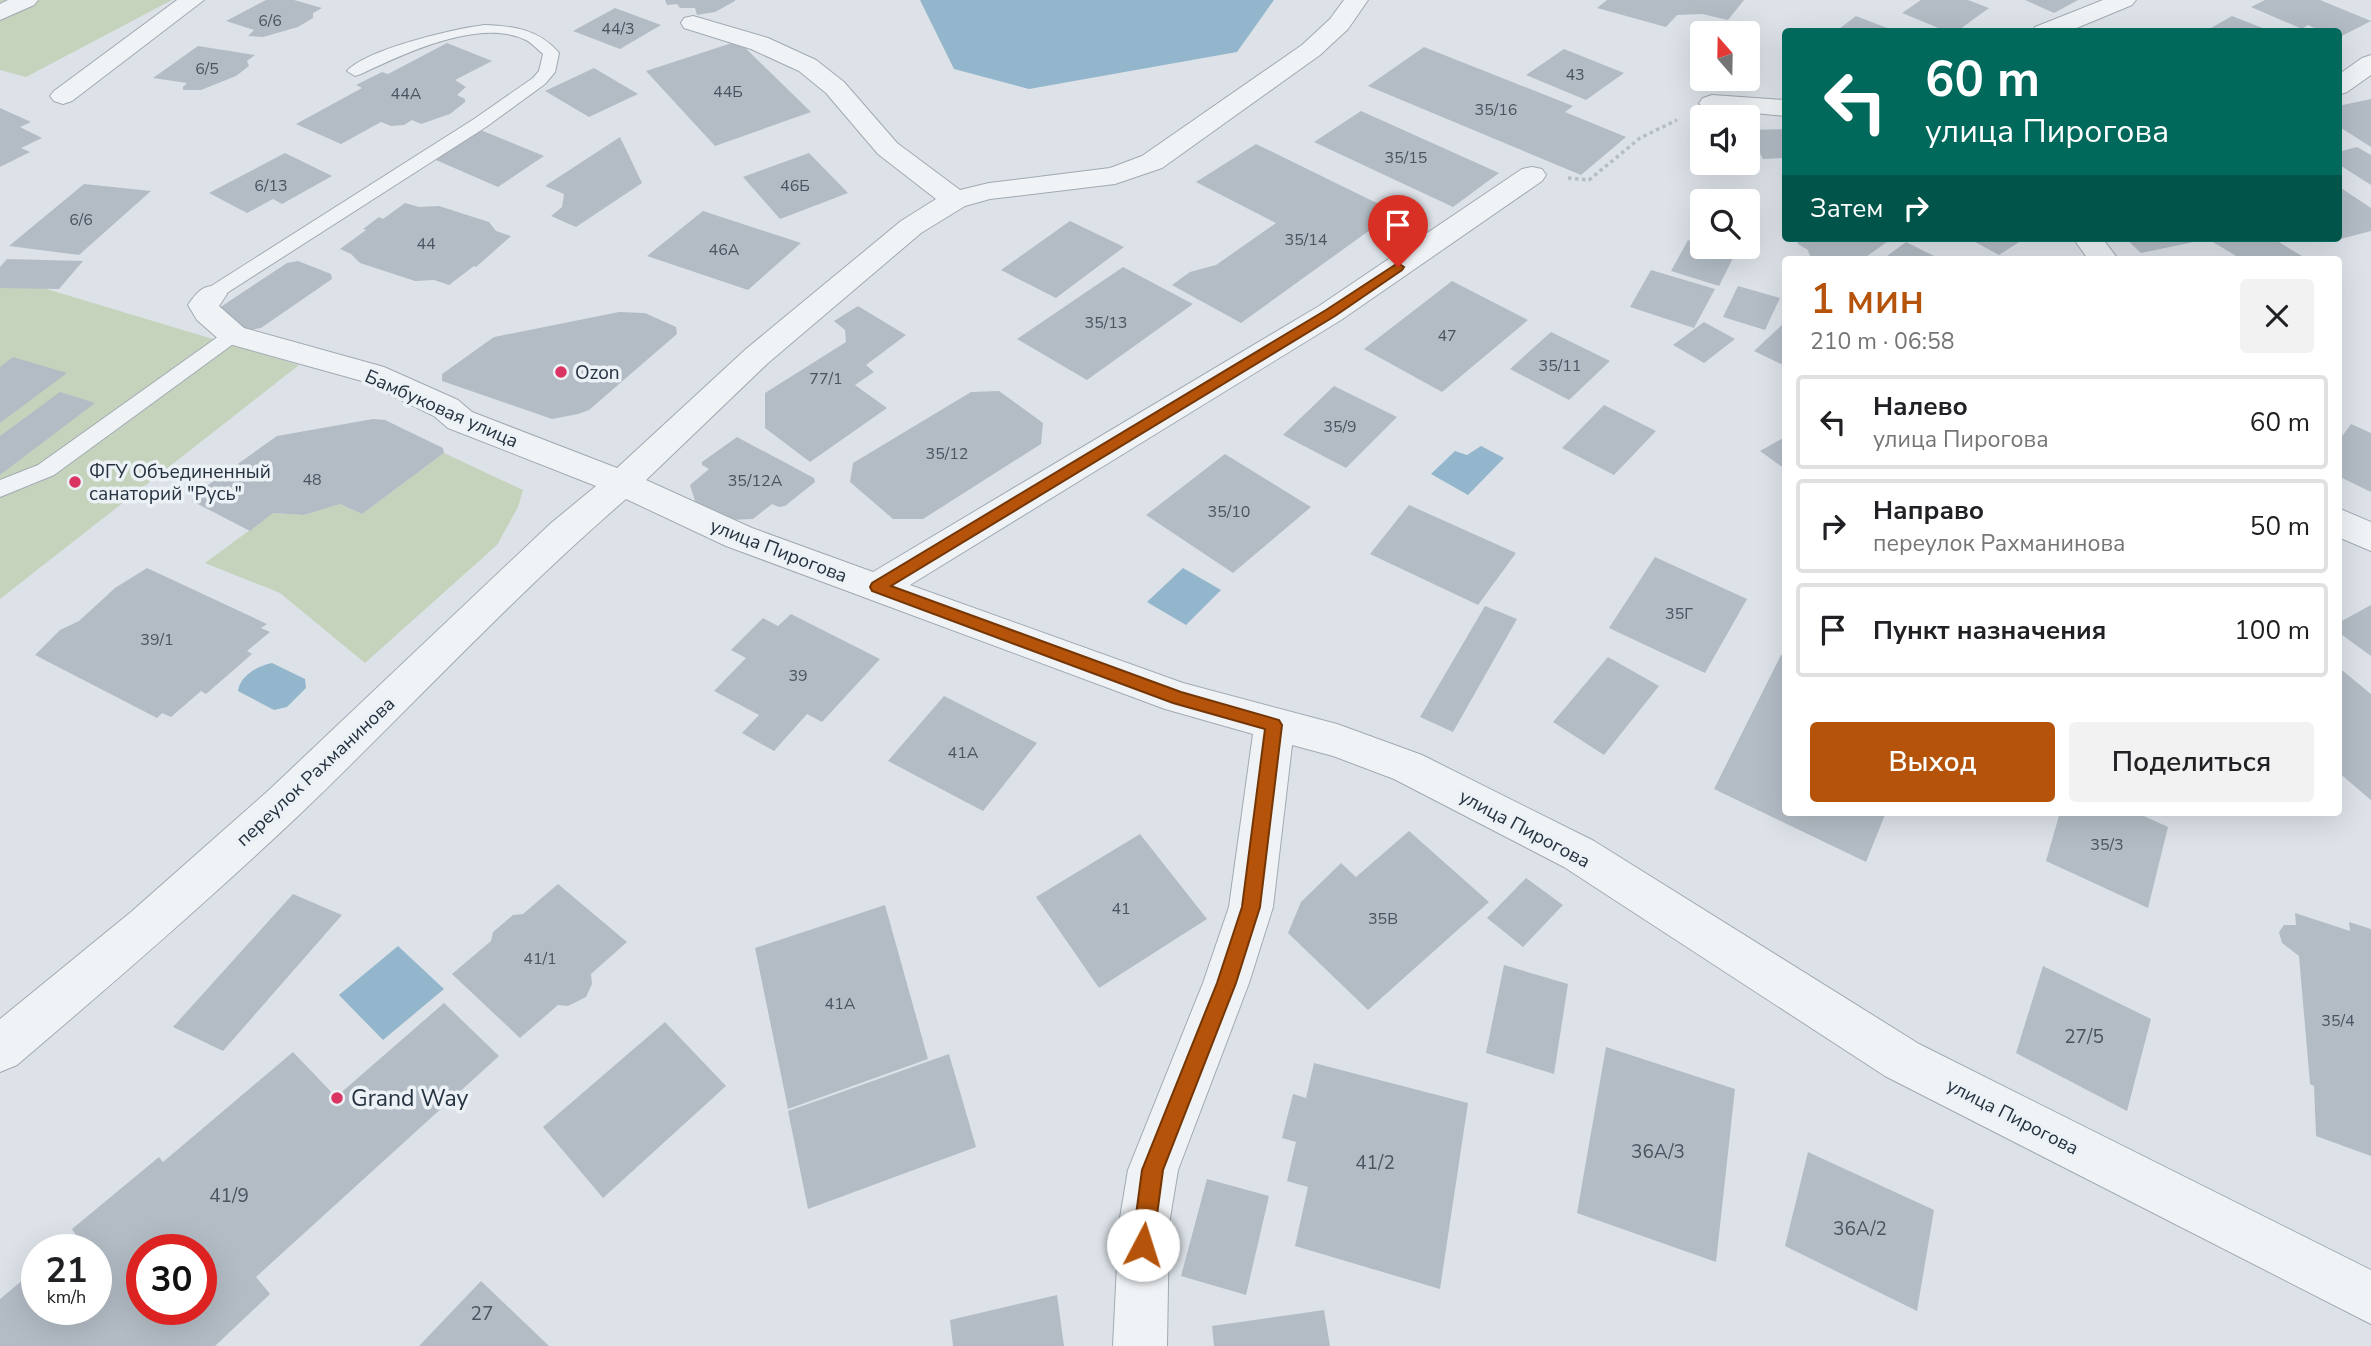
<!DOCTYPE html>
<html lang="ru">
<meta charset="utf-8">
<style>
:root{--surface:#fff;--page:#f2f2f2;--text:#202124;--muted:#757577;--line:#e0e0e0;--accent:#b45309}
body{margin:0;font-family:"Nunito Sans",sans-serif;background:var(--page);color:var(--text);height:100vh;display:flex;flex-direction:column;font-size:26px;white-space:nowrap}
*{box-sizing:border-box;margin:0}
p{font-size:23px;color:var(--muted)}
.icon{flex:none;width:38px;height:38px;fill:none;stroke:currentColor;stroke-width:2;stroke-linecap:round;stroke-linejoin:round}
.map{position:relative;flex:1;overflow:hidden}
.side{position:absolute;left:1782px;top:256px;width:560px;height:560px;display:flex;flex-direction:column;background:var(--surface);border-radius:7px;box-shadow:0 7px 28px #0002}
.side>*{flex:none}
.top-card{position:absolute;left:1782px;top:28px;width:560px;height:214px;border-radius:7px;box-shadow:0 7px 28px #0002;background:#00695c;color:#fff;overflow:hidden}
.needle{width:46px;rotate:340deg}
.tools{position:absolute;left:1690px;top:21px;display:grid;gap:14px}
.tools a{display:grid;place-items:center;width:70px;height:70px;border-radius:7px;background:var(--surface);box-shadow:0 7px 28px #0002;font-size:35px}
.speed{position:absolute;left:21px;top:1234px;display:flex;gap:14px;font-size:35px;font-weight:700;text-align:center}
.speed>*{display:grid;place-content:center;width:91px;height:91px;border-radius:50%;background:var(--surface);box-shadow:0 7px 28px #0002;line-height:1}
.speed small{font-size:18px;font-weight:400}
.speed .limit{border:10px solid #d22;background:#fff;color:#111}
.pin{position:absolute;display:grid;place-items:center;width:60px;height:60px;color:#fff;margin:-72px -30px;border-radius:50% 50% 50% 0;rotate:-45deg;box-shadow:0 0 7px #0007}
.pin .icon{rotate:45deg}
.me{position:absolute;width:77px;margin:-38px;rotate:5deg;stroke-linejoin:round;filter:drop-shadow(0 0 5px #0008)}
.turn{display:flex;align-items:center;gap:24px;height:147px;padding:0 28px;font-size:32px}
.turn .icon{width:91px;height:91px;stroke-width:2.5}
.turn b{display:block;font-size:49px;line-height:60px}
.then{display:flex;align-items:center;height:66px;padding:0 28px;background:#0003;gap:14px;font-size:26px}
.round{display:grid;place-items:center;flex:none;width:74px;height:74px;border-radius:7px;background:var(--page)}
.overview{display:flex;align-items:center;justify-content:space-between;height:119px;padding:0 28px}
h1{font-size:42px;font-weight:600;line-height:52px;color:var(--accent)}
.cta{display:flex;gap:14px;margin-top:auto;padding:14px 28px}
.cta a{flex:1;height:80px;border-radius:7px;background:var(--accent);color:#fff;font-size:28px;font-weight:600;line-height:80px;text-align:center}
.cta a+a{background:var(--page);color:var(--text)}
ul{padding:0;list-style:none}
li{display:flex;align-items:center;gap:21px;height:94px;margin:0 14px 10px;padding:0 14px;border:4px solid var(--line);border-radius:7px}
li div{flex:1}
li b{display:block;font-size:26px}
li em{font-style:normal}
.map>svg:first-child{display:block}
.green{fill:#c5d3bd}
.water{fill:#93b6cc}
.building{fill:#b3bcc5;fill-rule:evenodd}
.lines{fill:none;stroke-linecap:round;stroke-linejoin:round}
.service-casing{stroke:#a1aab2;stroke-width:2}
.minor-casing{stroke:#a1aab2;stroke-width:2}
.path{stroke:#b6bdc3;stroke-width:3.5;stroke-dasharray:3.5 3.5;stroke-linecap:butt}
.service{fill:#eff3f6;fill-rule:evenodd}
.minor{fill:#eff3f6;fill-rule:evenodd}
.route{fill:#b45309;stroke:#753606;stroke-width:2}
.poi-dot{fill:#da3463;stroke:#ecf1f6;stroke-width:2.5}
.labels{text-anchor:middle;stroke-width:7;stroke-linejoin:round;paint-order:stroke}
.number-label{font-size:16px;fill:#485461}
.poi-label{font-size:19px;fill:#253240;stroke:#ecf1f6;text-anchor:start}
.street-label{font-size:19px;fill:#253240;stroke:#ecf1f6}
.near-number-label{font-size:19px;fill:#485461}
.near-poi-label{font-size:23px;fill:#253240;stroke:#ecf1f6;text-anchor:start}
</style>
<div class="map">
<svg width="2371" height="1346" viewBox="0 0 2371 1346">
<rect width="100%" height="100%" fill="#dce2e8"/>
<!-- green -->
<path class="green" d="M 0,0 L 172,0 L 26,77 L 0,70 Z
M 0,275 L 299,365 L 0,599 Z
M 444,453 L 523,490 L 518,507 L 497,545 L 365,663 L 280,593 L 205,563 L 273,513 L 304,515 L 340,504 L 362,514 Z"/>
<!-- water -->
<path class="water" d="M 920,0 L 1274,0 L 1237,52 L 1029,89 L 954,69 Z
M 1481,446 L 1504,458 L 1468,495 L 1431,474 L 1455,451 L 1467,455 Z
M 1183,568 L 1221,590 L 1186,625 L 1147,602 Z
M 272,663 L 305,679 L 306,688 L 287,707 L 274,710 L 238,691 C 240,676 257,666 272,663 Z
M 398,946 L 444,989 L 383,1040 L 339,995 Z"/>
<!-- building -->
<path class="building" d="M 266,0 L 294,0 L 322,8 L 313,13 L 313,18 L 298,27 L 263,37 L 248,36 L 254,30 L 226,21 Z
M 665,0 L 735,0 L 735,1 L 715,12 L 697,15 L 695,8 L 680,8 L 677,4 L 667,5 Z
M 1607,0 L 1744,0 L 1728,20 L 1702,14 L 1677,15 L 1666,27 L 1597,8 Z
M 1921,0 L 1968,0 L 1989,8 L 1956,32 L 1948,32 L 1902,13 Z
M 2025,0 L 2078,0 L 2054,13 Z
M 2265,0 L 2320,0 L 2371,21 L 2338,38 L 2338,32 L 2323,32 L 2308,25 L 2302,29 L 2251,7 Z
M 615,8 L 661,25 L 620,49 L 573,31 Z
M 1856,16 L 1895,31 L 1895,32 L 1835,32 Z
M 2232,16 L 2270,31 L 2270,32 L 2204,32 Z
M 738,41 L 811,112 L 715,146 L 646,71 Z
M 447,43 L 492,61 L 455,80 L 466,87 L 457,95 L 465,99 L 465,102 L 450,114 L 421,124 L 412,120 L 404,125 L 391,126 L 381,122 L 341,144 L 296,124 L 362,88 L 356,85 L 382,72 L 388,74 Z
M 198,46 L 255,55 L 247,61 L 249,66 L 236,76 L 201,90 L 183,90 L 183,87 L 187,83 L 153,78 Z
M 1424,47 L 1573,106 L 1565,112 L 1626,137 L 1581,175 L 1368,86 Z
M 1564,49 L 1624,73 L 1586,100 L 1526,75 Z
M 594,68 L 638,94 L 589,117 L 545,91 Z
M 2371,99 L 2371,147 L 2338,126 L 2338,106 Z
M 0,108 L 31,122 L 20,127 L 42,138 L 21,148 L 30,152 L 0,167 Z
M 1361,111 L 1499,173 L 1453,207 L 1314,142 Z
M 478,129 L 544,156 L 498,187 L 429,157 Z
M 1785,129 L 1785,158 L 1763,159 L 1748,130 Z
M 620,137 L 642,183 L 576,227 L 551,216 L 562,207 L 564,194 L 545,186 Z
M 1256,144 L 1395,212 L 1241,323 L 1172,285 L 1190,272 L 1216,265 L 1276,223 L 1196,182 Z
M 2357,147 L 2371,155 L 2371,185 L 2338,164 L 2338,152 Z
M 285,153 L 332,176 L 282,204 L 273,199 L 247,213 L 209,193 Z
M 809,153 L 848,193 L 780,219 L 743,177 Z
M 84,184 L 151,191 L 79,255 L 9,246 Z
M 2338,186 L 2371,208 L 2371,231 L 2329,242 L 2323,238 L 2338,238 Z
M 405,203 L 419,207 L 439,206 L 489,222 L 496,231 L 511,236 L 476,267 L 474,266 L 449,285 L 434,280 L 415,281 L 360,263 L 351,254 L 340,249 L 366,230 L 363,229 L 379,217 L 383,219 Z
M 703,211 L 801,243 L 748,290 L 647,256 Z
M 1070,221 L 1124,247 L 1056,298 L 1001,270 Z
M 1797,238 L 1888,238 L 1891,239 L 1863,259 L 1816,259 L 1810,256 L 1808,250 L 1798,244 Z
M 1968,238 L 2022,238 L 2024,239 L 1999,255 Z
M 2125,238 L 2272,238 L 2307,259 L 2241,259 L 2208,239 L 2141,253 Z
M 1688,240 L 1703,247 L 1735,254 L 1719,286 L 1671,271 Z
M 1906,242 L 1940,259 L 1883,259 Z
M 7,259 L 83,261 L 59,289 L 0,288 L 0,267 Z
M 298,261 L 331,274 L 332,279 L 261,328 L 250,330 L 217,316 L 216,310 L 287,263 Z
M 1123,267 L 1193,304 L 1087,380 L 1017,339 Z
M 1651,270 L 1715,289 L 1694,328 L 1630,307 Z
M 1452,281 L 1528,320 L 1442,392 L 1364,349 Z
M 1738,286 L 1780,298 L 1765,330 L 1723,317 Z
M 858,306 L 906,335 L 866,365 L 874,372 L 855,385 L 887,408 L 810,462 L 765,428 L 765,393 L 846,342 L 845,330 L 834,321 Z
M 619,312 L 645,313 L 676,327 L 677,334 L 589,410 L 578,414 L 552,419 L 442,381 L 442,374 L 494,337 Z
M 1704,322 L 1735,339 L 1704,363 L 1673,345 Z
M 1785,322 L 1785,366 L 1754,351 Z
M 1551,332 L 1610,361 L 1569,400 L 1510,369 Z
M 13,357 L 67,373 L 0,423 L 0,367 Z
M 1334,386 L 1397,417 L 1346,468 L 1283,435 Z
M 999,391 L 1043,423 L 1041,444 L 923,519 L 893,519 L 850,482 L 853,463 L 971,392 Z
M 60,392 L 95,403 L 0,475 L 0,436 Z
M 1604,405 L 1656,431 L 1614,475 L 1562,448 Z
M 373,419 L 385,420 L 443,448 L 444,453 L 362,514 L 340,504 L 304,515 L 273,513 L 250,531 L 192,501 L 194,495 L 277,436 Z
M 2351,424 L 2371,433 L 2371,492 L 2338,476 L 2338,442 Z
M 737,437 L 814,478 L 815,482 L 785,506 L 779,507 L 772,504 L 753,519 L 729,520 L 709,512 L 695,501 L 690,485 L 709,469 L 702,465 L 702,462 Z
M 1785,437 L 1785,469 L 1760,451 Z
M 1225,454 L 1311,507 L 1233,573 L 1146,515 Z
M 1409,505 L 1516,553 L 1478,605 L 1370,554 Z
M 1655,557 L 1747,599 L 1705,673 L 1609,628 Z
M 147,568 L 267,624 L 261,628 L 270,632 L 247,651 L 252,654 L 206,694 L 201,691 L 171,717 L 162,713 L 157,718 L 35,655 L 60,630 L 79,621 L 115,588 Z
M 2371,605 L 2371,656 L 2338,632 L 2338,623 Z
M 1485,606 L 1517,619 L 1453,732 L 1420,717 Z
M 791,614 L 880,659 L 822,722 L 807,714 L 774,751 L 742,733 L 759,715 L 714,691 L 746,658 L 731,650 L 763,618 L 778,626 Z
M 1781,655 L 1785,656 L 1785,812 L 1886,812 L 1866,862 L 1714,789 Z
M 1608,657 L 1659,686 L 1604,755 L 1553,722 Z
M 2338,667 L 2371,694 L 2371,800 L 2338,772 Z
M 944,696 L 1037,743 L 983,811 L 888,761 Z
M 2060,812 L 2135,812 L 2168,827 L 2148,908 L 2046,861 Z
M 1409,831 L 1489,902 L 1368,1010 L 1288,933 L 1301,902 L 1341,863 L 1356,877 Z
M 1140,834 L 1207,919 L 1099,988 L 1036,897 Z
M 1526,878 L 1563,905 L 1523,947 L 1487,918 Z
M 558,884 L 627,942 L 591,974 L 592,984 L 586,997 L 568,1006 L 558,1005 L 520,1038 L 452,974 L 491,941 L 493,932 L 513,915 L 523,914 Z
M 293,894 L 342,915 L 223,1051 L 173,1027 Z
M 885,905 L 928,1059 L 788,1109 L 755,948 Z
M 2295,913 L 2350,931 L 2349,922 L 2371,929 L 2371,1156 L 2316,1136 L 2314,1086 L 2310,1084 L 2299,956 L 2282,943 L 2279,932 L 2284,925 L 2296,925 Z
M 1504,965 L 1568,984 L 1554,1074 L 1486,1053 Z
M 2043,966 L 2151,1019 L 2127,1111 L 2016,1053 Z
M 444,1003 L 499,1056 L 256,1277 L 270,1294 L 215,1346 L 0,1346 L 0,1299 L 37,1268 L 37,1309 L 96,1309 L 96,1250 L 59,1250 L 76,1235 L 72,1229 L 159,1157 L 163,1162 L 293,1052 L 336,1097 ZM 142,1250 L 201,1250 L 201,1309 L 142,1309 Z
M 665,1022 L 726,1086 L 603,1198 L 543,1127 Z
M 1606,1047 L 1735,1089 L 1716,1262 L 1577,1213 Z
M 949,1054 L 976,1147 L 808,1209 L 788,1111 Z
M 1314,1063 L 1468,1103 L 1440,1289 L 1295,1246 L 1308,1187 L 1287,1181 L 1296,1142 L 1282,1138 L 1293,1094 L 1306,1098 Z
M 1808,1152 L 1934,1210 L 1917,1311 L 1785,1246 Z
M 1207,1179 L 1269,1196 L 1246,1295 L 1181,1276 Z
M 481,1281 L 549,1346 L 419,1346 Z
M 1057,1295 L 1064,1346 L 953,1346 L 950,1320 Z
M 1324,1310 L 1330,1346 L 1214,1346 L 1212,1326 Z"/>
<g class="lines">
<!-- service casing -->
<g class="service-casing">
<path id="service" d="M 484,25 C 513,26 539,29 559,53 L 555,72 L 545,84 L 486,127 L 219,298 L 205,298 L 202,294 L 205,290 L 474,119 L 533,78 L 539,71 L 543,54 C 538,50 532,43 526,40 C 480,17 403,54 361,74 L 355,76 L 347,71 C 367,49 454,29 484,25 Z
M 233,329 L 240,331 L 243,335 L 240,339 L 54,475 L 0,497 L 0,480 L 38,465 L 226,331 Z"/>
</g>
<!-- minor casing -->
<g class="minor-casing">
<path id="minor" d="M 8,0 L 38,0 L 34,5 L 0,20 L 0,4 Z
M 177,0 L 204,0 L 72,101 L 63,104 L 54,101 L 50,96 L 54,91 Z
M 1344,0 L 1368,0 L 1348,29 L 1320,55 L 1162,168 L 1115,184 L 990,199 L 965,206 L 921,233 L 768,363 L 646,480 L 752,528 L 873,572 L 1319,306 L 1522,169 L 1532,167 L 1542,169 L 1546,175 L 1542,181 L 1341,320 L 910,585 L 1183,683 L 1337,724 L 1422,755 L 1594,841 L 1919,1044 L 2371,1270 L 2371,1324 L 1885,1076 L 1564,867 L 1394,779 L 1333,756 L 1292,745 L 1273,907 L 1249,983 L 1178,1170 L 1169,1224 L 1167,1346 L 1113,1346 L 1119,1224 L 1128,1170 L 1203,983 L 1229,907 L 1253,734 L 1165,709 L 726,546 L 626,499 C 511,598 408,711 298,816 C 207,902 112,984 17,1065 L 0,1072 L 0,1019 L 131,912 L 269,790 L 550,524 L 596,486 L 448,428 L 434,416 L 362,381 L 222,342 L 197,320 L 188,305 C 198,290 205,283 223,287 L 227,294 L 219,306 L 244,328 L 384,367 L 458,400 L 472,412 L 617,468 L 746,349 L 901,221 L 936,199 L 878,154 L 826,93 L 799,71 L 751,49 L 684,28 L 681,23 L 684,18 L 693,16 L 768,38 L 816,60 L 844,82 L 897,143 L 960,190 L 989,183 L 1110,168 L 1142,156 L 1302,45 L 1330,19 Z
M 2103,0 L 2136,0 L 2132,5 L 2067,32 L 2032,32 L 2035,27 Z
M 2371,55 L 2371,75 L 2347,92 L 2338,95 L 2338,75 L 2362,58 Z
M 1712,95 L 1785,100 L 1785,116 L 1703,108 L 1699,103 L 1703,98 Z
M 2073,238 L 2102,238 L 2118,259 L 2088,259 Z
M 2338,508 L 2371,522 L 2371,551 L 2338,537 Z"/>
</g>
<!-- path -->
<path class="path" d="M 1568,178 L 1589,180 L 1640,138 L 1677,120"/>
<!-- service -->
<use href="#service" class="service"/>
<!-- minor -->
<use href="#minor" class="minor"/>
</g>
<!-- route -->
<path class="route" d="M 1398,263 L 1404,267 L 1402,270 L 1335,316 L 891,586 L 1181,692 L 1279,720 L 1282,725 L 1260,907 L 1236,983 L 1163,1170 L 1153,1245 L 1150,1253 L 1143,1256 L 1135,1253 L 1132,1245 L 1142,1170 L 1217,983 L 1242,907 L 1265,729 L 1173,703 L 872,591 L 870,587 L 872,583 L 1326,310 Z"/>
<!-- markers -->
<g class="poi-dot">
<circle cx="561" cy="372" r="7"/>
<circle cx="75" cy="482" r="7"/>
<circle cx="337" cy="1098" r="7"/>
</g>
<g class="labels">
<!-- number labels -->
<g class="number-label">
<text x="270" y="26">6/6</text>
<text x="618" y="34">44/3</text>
<text x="207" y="74">6/5</text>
<text x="1575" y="80">43</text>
<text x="728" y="97">44Б</text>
<text x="406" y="99">44А</text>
<text x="1496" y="115">35/16</text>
<text x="1406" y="163">35/15</text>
<text x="271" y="191">6/13</text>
<text x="795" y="191">46Б</text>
<text x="81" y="225">6/6</text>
<text x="1306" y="245">35/14</text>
<text x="426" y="249">44</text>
<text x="724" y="255">46А</text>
<text x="1106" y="328">35/13</text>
<text x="1447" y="341">47</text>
<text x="1560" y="371">35/11</text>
<text x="826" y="384">77/1</text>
<text x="1340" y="432">35/9</text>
<text x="947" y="459">35/12</text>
<text x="312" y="485">48</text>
<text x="755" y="486">35/12А</text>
<text x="1229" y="517">35/10</text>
<text x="1679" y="619">35Г</text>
<text x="157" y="645">39/1</text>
<text x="798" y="681">39</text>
<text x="963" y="758">41А</text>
<text x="2107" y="850">35/3</text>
<text x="1121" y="914">41</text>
<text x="1383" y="924">35В</text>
<text x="540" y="964">41/1</text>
<text x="840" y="1009">41А</text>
<text x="2338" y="1026">35/4</text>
</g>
<!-- poi labels -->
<g class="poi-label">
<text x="575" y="379">Ozon</text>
<text x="89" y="478">ФГУ Объединенный<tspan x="89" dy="22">санаторий "Русь"</tspan></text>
</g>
<!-- street labels -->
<g class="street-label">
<text transform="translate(442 408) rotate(24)" y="7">Бамбуковая улица</text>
<text transform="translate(779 550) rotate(21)" y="7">улица Пирогова</text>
<text transform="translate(315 771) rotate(-43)" y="7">переулок Рахманинова</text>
<text transform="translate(1525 828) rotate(28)" y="7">улица Пирогова</text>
<text transform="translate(2013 1116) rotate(27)" y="7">улица Пирогова</text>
</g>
<!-- near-number labels -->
<g class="near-number-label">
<text x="2084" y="1043">27/5</text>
<text x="1658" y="1158">36А/3</text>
<text x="1375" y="1169">41/2</text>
<text x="229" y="1202">41/9</text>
<text x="1860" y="1235">36А/2</text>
<text x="482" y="1320">27</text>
</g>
<!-- near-poi labels -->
<g class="near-poi-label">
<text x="351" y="1106">Grand Way</text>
</g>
</g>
</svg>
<div class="tools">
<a><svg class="needle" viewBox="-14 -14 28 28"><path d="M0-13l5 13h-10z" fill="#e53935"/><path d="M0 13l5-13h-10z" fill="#757577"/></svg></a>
<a><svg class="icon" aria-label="sound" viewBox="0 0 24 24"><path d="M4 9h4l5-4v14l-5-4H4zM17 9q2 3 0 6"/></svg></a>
<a><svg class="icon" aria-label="search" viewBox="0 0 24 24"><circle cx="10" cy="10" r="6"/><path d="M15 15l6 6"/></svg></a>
</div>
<div class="speed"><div>21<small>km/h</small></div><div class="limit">30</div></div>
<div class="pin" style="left:1398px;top:267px;background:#d93025"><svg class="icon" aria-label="arrive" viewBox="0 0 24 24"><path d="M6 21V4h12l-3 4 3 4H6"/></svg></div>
<svg class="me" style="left:1143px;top:1245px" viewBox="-20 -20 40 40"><circle r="19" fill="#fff"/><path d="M0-13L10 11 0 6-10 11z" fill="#b45309"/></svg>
<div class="top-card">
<div class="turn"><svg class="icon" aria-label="left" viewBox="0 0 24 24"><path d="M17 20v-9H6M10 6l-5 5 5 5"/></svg><div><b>60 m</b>улица Пирогова</div></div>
<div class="then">Затем<svg class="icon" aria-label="right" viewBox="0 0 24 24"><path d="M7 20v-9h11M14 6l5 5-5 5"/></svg></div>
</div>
<section class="side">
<div class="overview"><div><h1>1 мин</h1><p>210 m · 06:58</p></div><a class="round"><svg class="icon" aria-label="close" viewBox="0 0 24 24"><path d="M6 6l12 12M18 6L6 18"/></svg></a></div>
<ul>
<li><svg class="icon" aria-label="left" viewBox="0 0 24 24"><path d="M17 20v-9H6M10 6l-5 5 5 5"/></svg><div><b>Налево</b><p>улица Пирогова</p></div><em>60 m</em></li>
<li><svg class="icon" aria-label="right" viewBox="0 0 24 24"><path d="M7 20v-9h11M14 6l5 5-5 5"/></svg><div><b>Направо</b><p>переулок Рахманинова</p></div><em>50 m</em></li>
<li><svg class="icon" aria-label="arrive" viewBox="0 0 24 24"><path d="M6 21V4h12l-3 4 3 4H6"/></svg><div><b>Пункт назначения</b></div><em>100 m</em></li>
</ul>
<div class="cta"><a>Выход</a><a>Поделиться</a></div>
</section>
</div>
